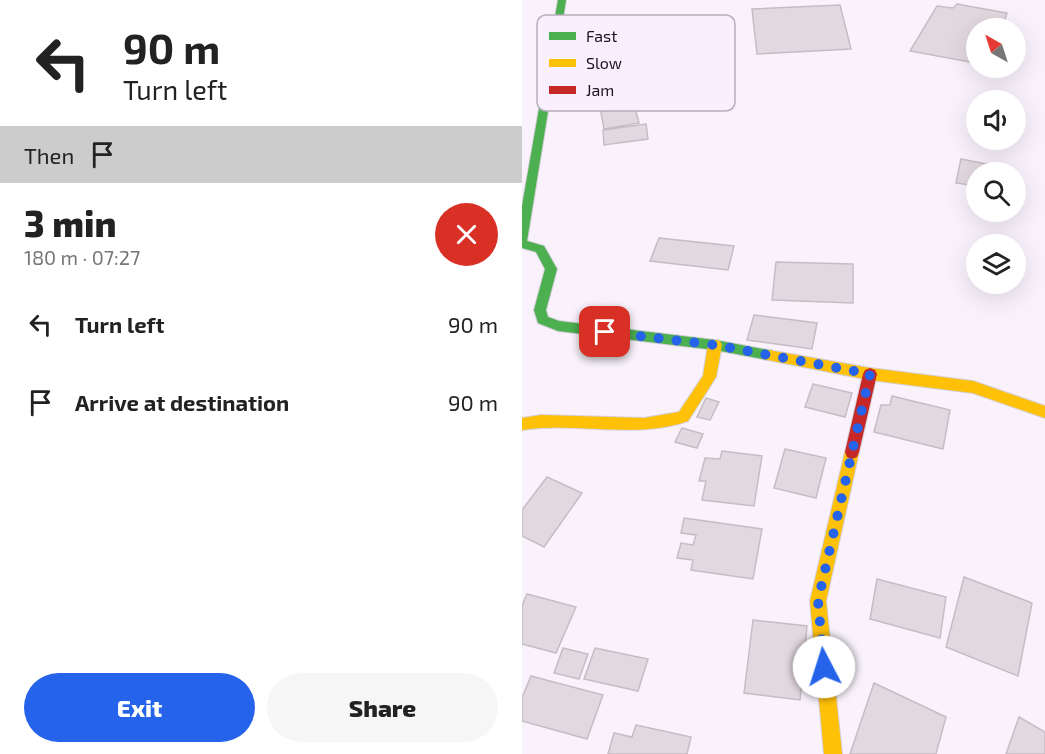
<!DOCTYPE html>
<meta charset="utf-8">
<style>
:root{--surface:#fff;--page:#f6f6f6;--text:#222;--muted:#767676;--accent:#2563eb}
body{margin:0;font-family:"Exo 2",sans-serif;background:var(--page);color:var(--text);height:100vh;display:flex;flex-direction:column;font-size:22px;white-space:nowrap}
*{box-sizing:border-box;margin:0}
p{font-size:20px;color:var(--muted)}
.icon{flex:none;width:33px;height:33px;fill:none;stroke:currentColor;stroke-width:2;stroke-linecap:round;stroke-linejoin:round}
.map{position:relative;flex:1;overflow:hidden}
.sheet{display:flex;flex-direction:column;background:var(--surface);width:522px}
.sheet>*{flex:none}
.hud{background:#fff;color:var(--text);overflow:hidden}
.needle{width:39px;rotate:321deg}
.fabs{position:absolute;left:444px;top:18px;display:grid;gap:12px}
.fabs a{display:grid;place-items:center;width:60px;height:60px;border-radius:50%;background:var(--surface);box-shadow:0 6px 24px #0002;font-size:30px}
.pin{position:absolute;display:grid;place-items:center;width:51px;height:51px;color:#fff;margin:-26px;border-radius:12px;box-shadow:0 3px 9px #0006}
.me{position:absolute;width:66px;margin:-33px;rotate:355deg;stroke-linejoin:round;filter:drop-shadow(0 0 4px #0008)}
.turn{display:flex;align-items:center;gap:21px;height:126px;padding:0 24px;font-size:27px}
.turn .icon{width:78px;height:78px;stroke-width:2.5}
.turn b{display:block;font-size:42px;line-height:51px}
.then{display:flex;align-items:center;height:57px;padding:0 24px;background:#0003;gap:12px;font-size:22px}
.round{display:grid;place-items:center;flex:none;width:63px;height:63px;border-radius:32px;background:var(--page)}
.overview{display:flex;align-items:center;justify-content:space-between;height:102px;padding:0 24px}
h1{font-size:36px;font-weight:800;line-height:45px}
.primary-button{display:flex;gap:12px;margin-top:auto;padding:12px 24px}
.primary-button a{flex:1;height:69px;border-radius:36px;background:var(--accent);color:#fff;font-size:24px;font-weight:800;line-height:69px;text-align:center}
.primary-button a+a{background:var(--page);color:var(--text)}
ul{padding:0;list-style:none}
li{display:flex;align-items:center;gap:18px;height:78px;padding:0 24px}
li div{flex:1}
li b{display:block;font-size:22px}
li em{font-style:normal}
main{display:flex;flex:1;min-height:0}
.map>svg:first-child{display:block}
.building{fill:#e2d8e0;stroke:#c5bdc4;stroke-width:1.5}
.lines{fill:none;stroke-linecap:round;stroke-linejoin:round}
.fast-casing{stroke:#d4cfd7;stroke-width:2}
.slow-casing{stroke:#d4cfd7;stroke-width:2}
.jam-casing{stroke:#d4cfd7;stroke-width:2}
.fast{fill:#4caf50;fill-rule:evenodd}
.slow{fill:#ffc107;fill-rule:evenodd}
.jam{fill:#c62828;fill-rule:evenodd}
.route{stroke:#2563eb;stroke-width:10;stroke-dasharray:0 18}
.key{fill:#faefff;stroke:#b6adbb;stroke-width:1.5}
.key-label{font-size:16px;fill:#19131c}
</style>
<main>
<section class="sheet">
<div class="hud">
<div class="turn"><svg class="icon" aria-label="left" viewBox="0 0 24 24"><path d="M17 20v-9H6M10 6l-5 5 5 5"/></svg><div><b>90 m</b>Turn left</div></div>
<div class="then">Then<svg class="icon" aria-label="arrive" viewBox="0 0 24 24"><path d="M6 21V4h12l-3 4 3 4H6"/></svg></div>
</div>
<div class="overview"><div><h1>3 min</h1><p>180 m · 07:27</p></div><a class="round" style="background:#d93025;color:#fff"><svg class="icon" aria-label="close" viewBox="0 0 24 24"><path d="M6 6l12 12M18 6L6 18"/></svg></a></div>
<ul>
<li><svg class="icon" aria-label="left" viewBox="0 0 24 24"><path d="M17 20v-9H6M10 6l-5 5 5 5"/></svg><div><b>Turn left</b></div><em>90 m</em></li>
<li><svg class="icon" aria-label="arrive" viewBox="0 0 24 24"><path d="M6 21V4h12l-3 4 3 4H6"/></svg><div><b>Arrive at destination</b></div><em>90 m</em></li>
</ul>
<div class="primary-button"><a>Exit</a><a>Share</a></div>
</section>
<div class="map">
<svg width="523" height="754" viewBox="0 0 523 754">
<rect width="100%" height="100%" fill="#f9f2fc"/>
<!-- building -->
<path class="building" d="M 435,4 L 485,13 L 480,28 L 454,28 L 454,63 L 388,51 L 415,6 L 431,8 Z
M 318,5 L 329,49 L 235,54 L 230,9 Z
M 111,101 L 117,123 L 82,129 L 78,107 Z
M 124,124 L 126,139 L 82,145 L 81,130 Z
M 439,159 L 485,168 L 484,172 L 454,172 L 454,186 L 434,183 Z
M 137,238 L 212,246 L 206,270 L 128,261 Z
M 254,262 L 331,264 L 331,303 L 250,300 Z
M 232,315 L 295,323 L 290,349 L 225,340 Z
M 291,384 L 330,393 L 323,417 L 283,407 Z
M 370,396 L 428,410 L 421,449 L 352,432 L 359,405 L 368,405 Z
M 184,398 L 197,402 L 188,420 L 175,417 Z
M 160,428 L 181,434 L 175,448 L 153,442 Z
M 263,449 L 304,458 L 294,498 L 252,488 Z
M 200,451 L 240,456 L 232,506 L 180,500 L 184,481 L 177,481 L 183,458 L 198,459 Z
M 25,477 L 60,493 L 22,547 L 0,536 L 0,510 Z
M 162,518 L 240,529 L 231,579 L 169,570 L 171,560 L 155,558 L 159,543 L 171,545 L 174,535 L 159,533 Z
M 442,577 L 510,603 L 496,676 L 424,647 Z
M 355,579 L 424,597 L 418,638 L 348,619 Z
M 5,594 L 54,607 L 34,653 L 0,644 L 0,606 Z
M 231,620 L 285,626 L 278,700 L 222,693 Z
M 41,648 L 66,654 L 57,679 L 32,673 Z
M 73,648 L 126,659 L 116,691 L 62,679 Z
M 9,676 L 81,695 L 65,739 L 0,721 L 0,698 Z
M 352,683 L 424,717 L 414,754 L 328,754 Z
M 497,717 L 523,732 L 523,754 L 484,754 Z
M 114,725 L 169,737 L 165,754 L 86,754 L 92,733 L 110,737 Z"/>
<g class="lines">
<!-- fast casing -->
<g class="fast-casing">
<path id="fast" d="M 36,0 L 44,0 L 5,241 L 22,246 L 35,269 L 24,310 L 26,317 L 37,321 L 193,340 L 246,350 L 251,351 L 253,355 L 251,359 L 246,360 L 193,350 L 36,331 L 16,323 L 12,310 L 23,269 L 14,252 L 0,248 L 0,206 Z"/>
</g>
<!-- slow casing -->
<g class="slow-casing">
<path id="slow" d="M 193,340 L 198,341 L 200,345 L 194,377 L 166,421 C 113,440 55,421 0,430 L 0,418 L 19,415 L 122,418 L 157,412 L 181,376 L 186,345 L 188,341 Z
M 246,350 L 348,368 L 451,381 L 523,406 L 523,418 L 451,393 L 348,380 L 246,360 L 241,359 L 239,355 L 241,351 Z
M 330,445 L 335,447 L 337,452 L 304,601 L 320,754 L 302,754 L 288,601 L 323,452 L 325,447 Z"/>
</g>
<!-- jam casing -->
<g class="jam-casing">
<path id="jam" d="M 348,368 L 353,370 L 355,374 L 337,452 L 335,457 L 330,459 L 325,457 L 323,452 L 341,374 L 343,370 Z"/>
</g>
<!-- fast -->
<use href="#fast" class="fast"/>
<!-- slow -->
<use href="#slow" class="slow"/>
<!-- jam -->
<use href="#jam" class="jam"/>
</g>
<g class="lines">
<!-- route -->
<path class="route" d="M 83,332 L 193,345 L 348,374 L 296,601 L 302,667"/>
</g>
<!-- legend -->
<rect x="15" y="15" width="198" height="96" rx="9" class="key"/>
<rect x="27" y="32" width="27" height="8" fill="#4caf50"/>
<rect x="27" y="59" width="27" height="8" fill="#ffc107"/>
<rect x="27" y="86" width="27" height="8" fill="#c62828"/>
<g class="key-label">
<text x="64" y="42">Fast</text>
<text x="64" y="69">Slow</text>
<text x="64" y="96">Jam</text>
</g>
</svg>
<div class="fabs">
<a><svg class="needle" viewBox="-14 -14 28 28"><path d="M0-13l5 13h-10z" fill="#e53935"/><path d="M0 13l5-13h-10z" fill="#767676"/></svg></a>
<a><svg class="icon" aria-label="sound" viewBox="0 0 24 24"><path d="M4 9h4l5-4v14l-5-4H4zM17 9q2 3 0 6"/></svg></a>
<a><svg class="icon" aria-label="search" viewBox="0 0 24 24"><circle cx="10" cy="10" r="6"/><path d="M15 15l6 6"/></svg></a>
<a><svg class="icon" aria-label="layers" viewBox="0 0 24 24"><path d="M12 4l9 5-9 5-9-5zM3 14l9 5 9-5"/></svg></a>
</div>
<div class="pin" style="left:83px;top:332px;background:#d93025"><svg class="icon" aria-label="arrive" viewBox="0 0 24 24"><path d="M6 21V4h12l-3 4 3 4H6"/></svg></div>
<svg class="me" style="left:302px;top:667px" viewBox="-20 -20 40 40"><circle r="19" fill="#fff"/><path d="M0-13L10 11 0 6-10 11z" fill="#2563eb"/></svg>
</div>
</main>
